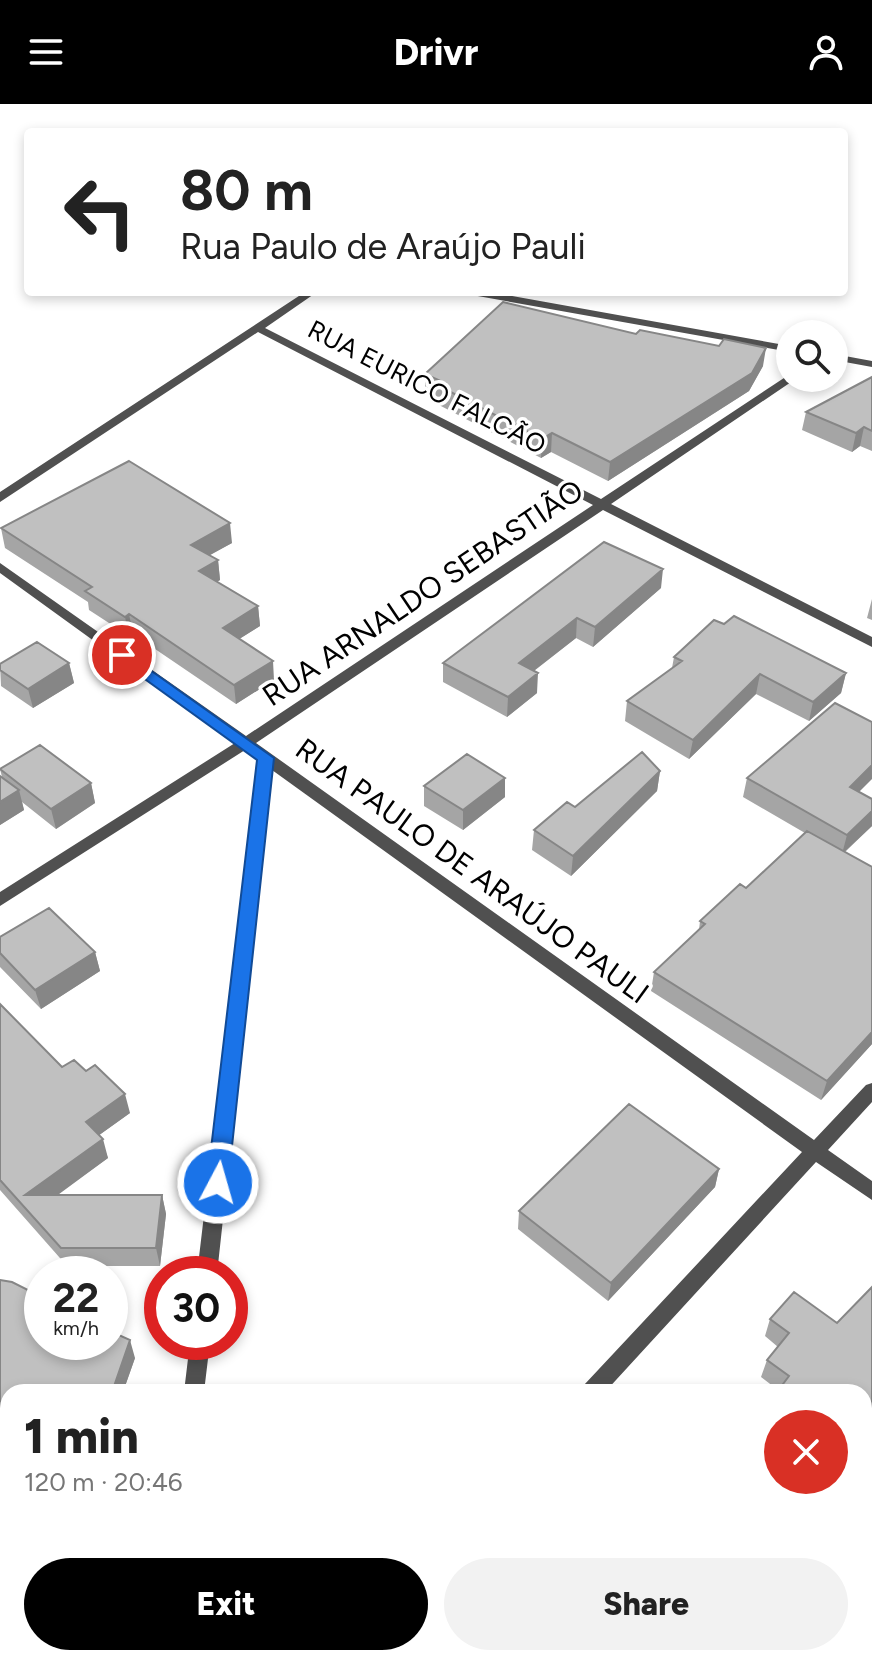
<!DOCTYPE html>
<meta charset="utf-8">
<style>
:root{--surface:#fff;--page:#f2f2f2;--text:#222;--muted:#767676;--accent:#000}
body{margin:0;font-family:Figtree,sans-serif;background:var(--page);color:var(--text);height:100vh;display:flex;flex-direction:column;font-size:30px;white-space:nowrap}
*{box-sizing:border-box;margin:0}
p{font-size:26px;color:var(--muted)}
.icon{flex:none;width:44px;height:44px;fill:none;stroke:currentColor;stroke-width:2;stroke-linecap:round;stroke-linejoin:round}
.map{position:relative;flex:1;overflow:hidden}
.side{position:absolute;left:0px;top:1280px;width:872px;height:282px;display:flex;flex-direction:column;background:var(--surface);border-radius:24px 24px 0 0;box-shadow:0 4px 12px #0003}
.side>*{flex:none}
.top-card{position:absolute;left:24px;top:24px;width:824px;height:168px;border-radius:8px;box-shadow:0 4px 12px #0003;background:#fff;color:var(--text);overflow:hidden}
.tools{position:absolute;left:776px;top:216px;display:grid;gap:16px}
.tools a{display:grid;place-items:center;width:72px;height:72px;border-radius:50%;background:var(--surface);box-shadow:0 4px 12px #0003;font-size:40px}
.speed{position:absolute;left:24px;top:1152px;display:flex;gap:16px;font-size:40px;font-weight:700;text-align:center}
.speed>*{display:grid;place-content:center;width:104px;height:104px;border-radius:50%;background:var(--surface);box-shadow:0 4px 12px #0003;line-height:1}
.speed small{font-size:20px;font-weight:400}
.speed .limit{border:12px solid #d22;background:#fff;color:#111}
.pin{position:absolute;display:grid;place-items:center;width:68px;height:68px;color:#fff;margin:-34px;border:4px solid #fff;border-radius:50%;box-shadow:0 2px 8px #0007}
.me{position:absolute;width:88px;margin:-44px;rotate:6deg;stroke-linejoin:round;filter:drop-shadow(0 0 6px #0008)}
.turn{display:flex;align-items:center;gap:28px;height:168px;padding:0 24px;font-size:36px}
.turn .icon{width:104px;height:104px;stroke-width:2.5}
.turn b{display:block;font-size:56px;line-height:68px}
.round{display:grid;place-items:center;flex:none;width:84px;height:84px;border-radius:42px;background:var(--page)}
.overview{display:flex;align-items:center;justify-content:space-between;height:136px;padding:0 24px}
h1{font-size:48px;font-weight:800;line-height:60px}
.primary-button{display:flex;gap:16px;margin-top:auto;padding:16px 24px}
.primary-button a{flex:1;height:92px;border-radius:48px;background:var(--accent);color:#fff;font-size:32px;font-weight:800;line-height:92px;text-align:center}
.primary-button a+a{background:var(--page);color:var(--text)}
header{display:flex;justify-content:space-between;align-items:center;height:104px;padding:0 24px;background:var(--accent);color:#fff;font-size:36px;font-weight:800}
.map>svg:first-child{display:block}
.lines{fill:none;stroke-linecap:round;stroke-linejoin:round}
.street{fill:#505050;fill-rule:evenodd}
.wall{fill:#a5a5a5}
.shaded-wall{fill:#868686}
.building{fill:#c0c0c0;stroke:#868686;stroke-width:2}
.route{fill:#1a73e8;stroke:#114b97;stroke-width:2}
.labels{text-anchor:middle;stroke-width:7;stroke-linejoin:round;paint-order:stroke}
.far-street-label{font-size:26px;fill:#000;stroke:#fff}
.street-label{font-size:30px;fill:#000;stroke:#fff}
</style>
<header><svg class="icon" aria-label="menu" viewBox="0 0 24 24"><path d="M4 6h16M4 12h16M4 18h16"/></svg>Drivr<svg class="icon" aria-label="person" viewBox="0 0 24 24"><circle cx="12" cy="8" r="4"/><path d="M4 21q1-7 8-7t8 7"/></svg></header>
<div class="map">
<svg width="872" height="1561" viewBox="0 0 872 1561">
<rect width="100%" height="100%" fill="#fff"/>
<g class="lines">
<!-- street -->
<path class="street" d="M 305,188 L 317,188 L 265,224 L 601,395 L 787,272 L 797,274 L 611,400 L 872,533 L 872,543 L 603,406 L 256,639 L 814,1036 L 866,981 L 872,979 L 872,998 L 828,1046 L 872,1077 L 872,1096 L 816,1058 L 605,1288 L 581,1288 L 584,1281 L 802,1048 L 272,666 L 217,1170 L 197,1170 L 258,656 L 245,646 L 0,802 L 0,788 L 235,639 L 0,469 L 0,459 L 246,632 L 593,401 L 258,228 L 0,398 L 0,388 Z
M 467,188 L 490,188 L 790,242 L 790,248 L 472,191 Z
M 834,250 L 872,257 L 872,263 L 834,256 Z
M 190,1238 L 210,1238 L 204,1288 L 184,1288 Z
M 0,1388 L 8,1391 L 8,1414 L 0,1411 Z"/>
</g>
<!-- wall -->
<path class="wall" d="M 763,262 L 749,287 L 608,377 L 551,348 L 541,354 L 439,301 L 439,295 L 425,288 L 425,270 Z
M 872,273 L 872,347 L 860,342 L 852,348 L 802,326 L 806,308 Z
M 1,424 L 232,439 L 209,451 L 218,456 L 220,476 L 217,478 L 258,502 L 260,522 L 239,535 L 274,576 L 236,600 L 133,530 L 129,532 L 89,506 L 88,498 L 5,444 Z
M 661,484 L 593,543 L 576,534 L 534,567 L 537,589 L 507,613 L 443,578 L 443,559 Z
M 872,495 L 872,516 L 867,514 Z
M 674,553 L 846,569 L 841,589 L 809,617 L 756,590 L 689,655 L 625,617 L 627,597 L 672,564 Z
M 69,559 L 74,579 L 33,604 L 1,582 L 0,560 Z
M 0,665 L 91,679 L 95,699 L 56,725 L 22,698 L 24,706 L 0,721 L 0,672 L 2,673 Z
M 660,667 L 657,687 L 571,772 L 532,746 L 534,726 L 575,703 Z
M 505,674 L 505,693 L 463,726 L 424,702 L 424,682 Z
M 747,674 L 859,688 L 872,722 L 845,748 L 872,763 L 872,940 L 821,996 L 651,887 L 654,868 L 699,826 L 700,817 L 746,784 L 805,729 L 743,693 Z
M 0,833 L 95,848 L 100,867 L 41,905 L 0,863 Z
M 0,900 L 62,963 L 130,1009 L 99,1031 L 108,1054 L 56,1091 L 162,1091 L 166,1110 L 160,1162 L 67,1162 L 0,1086 Z
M 719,1065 L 715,1083 L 608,1197 L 518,1125 L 519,1107 Z
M 0,1176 L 135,1254 L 123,1288 L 8,1288 L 8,1358 L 0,1354 Z
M 872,1183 L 872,1539 L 864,1533 L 864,1288 L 778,1286 L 761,1273 L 767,1256 L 778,1243 L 765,1232 L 770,1215 L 837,1219 Z
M 617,1554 L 739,1554 L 734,1561 L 624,1561 Z"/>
<!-- shaded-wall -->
<path class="shaded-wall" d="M 766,244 L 763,262 L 749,287 L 608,377 L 610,358 Z
M 864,323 L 860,342 L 852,348 L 856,329 Z
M 552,329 L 551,348 L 541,354 L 542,335 Z
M 230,419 L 232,439 L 194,460 L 191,441 Z
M 218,456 L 220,476 L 202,486 L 199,467 Z
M 663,465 L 661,484 L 593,543 L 595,523 Z
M 258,502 L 260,522 L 225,544 L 223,524 Z
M 129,510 L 133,530 L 129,532 L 125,513 Z
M 577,514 L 576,534 L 518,579 L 519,559 Z
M 273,557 L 274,576 L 236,600 L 234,581 Z
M 69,559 L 74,579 L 33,604 L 28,585 Z
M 538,569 L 537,589 L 507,613 L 508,593 Z
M 846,569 L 841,589 L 809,617 L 813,598 Z
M 760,570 L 756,590 L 689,655 L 693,636 Z
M 872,661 L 872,675 L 844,703 L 850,683 Z
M 660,667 L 657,687 L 571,772 L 573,752 Z
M 505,674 L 505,693 L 463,726 L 463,706 Z
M 91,679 L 95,699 L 56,725 L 51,705 Z
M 19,686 L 24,706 L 0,721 L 0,698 Z
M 872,707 L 872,722 L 842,750 L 847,731 Z
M 95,848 L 100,867 L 41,905 L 35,886 Z
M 872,928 L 872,940 L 821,996 L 827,977 Z
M 125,990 L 130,1009 L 91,1037 L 86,1018 Z
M 103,1035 L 108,1054 L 32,1110 L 25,1091 Z
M 719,1065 L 715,1083 L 608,1197 L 611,1179 Z
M 162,1091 L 166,1110 L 160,1162 L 156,1144 Z
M 130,1236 L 135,1254 L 123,1288 L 112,1288 Z
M 735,1554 L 739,1554 L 734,1561 L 730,1561 Z"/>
<!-- building -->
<path class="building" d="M 503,198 L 636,230 L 640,226 L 719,242 L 724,235 L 766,244 L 752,269 L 610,358 L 552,329 L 542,335 L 439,282 L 445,279 L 425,270 Z
M 872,273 L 872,327 L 864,323 L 856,329 L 806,308 Z
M 129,357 L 230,419 L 191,441 L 218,456 L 199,467 L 258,502 L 223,524 L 273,557 L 234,581 L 129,510 L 125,513 L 85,487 L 92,483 L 1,424 Z
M 604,438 L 663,465 L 595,523 L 577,514 L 519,559 L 538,569 L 508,593 L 443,559 Z
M 734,512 L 846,569 L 813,598 L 760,570 L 693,636 L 627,597 L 682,557 L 674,553 L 714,516 L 724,520 Z
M 37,538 L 69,559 L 28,585 L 0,566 L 0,560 Z
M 835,599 L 872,618 L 872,661 L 850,683 L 872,695 L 872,707 L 847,731 L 747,674 Z
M 40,641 L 91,679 L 51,705 L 0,665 Z
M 642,648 L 660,667 L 573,752 L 534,726 L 567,698 L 575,703 Z
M 467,650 L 505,674 L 463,706 L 424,682 Z
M 0,672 L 19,686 L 0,698 Z
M 807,727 L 872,763 L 872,928 L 827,977 L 654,868 L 705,820 L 700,817 L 740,780 L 746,784 Z
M 49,804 L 95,848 L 35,886 L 0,849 L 0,833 Z
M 0,900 L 62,963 L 74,956 L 86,967 L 95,961 L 125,990 L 86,1018 L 103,1035 L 25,1091 L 162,1091 L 156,1144 L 61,1144 L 0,1076 Z
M 629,1000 L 719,1065 L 611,1179 L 519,1107 Z
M 0,1176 L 12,1178 L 42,1193 L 42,1238 L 110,1238 L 110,1227 L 130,1236 L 112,1288 L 8,1288 L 8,1346 L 0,1342 Z
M 872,1183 L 872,1518 L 864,1512 L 864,1288 L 777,1288 L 789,1272 L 767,1256 L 789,1229 L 770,1215 L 794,1188 L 837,1219 Z
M 636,1554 L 735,1554 L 730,1561 L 643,1561 Z"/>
<!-- route -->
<path class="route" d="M 122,546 L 274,654 L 228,1079 L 225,1085 L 218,1088 L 210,1085 L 207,1079 L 257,656 L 117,555 L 117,548 Z"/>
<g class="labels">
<!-- far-street labels -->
<g class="far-street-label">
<text transform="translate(427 283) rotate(27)" y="9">RUA EURICO FALCÃO</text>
</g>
<!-- street labels -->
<g class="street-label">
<text transform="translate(423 489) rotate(-34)" y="10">RUA ARNALDO SEBASTIÃO</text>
<text transform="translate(472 767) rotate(36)" y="10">RUA PAULO DE ARAÚJO PAULI</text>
</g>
</g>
</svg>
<div class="tools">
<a><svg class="icon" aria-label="search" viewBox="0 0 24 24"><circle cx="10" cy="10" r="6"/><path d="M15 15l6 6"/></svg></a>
</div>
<div class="speed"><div>22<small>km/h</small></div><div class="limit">30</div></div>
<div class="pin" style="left:122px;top:551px;background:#d93025"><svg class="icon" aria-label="arrive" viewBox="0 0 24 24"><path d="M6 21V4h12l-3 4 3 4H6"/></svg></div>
<svg class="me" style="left:218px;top:1079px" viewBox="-20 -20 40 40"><circle r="17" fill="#1a73e8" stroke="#fff" stroke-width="3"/><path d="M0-11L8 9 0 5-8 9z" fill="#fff"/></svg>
<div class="top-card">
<div class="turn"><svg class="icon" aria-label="left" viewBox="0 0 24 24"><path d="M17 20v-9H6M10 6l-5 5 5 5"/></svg><div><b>80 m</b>Rua Paulo de Araújo Pauli</div></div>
</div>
<section class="side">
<div class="overview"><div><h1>1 min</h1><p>120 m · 20:46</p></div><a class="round" style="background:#d93025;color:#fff"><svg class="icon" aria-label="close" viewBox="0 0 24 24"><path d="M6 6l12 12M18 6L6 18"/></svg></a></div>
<div class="primary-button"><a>Exit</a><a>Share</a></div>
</section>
</div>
